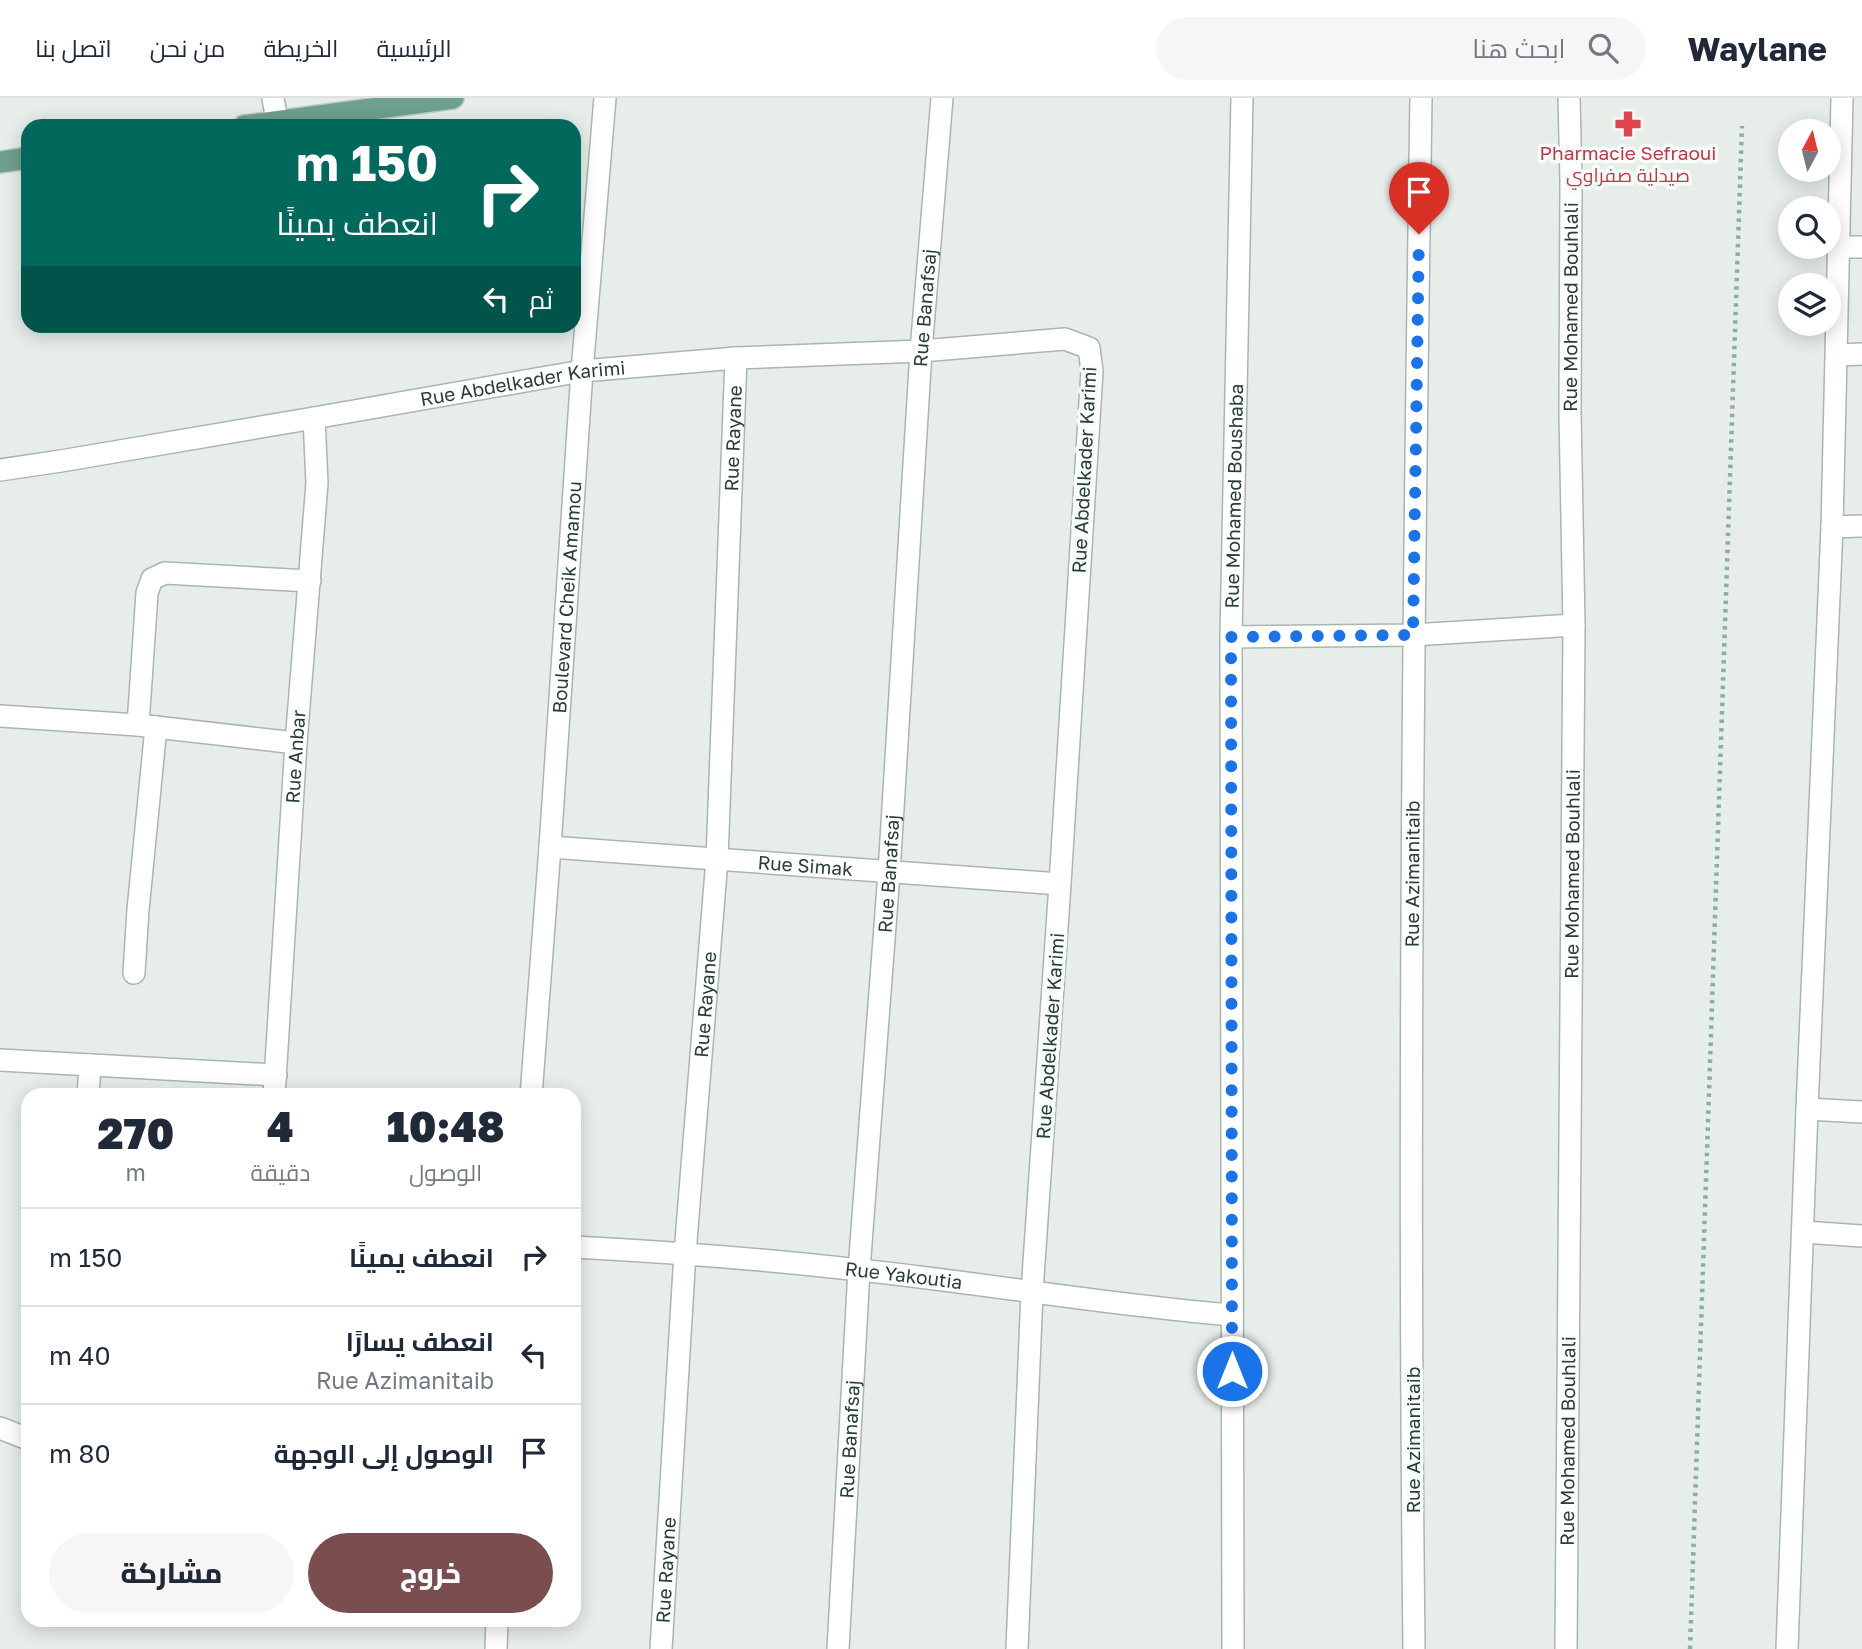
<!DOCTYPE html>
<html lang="ar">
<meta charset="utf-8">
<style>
:root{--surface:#fff;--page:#f6f6f7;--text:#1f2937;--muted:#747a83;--line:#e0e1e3;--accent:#7a4d4e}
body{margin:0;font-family:"Golos Text",Cairo,sans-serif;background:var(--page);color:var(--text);direction:rtl;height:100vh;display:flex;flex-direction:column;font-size:26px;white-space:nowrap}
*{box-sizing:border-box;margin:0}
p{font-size:23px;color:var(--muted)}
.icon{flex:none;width:38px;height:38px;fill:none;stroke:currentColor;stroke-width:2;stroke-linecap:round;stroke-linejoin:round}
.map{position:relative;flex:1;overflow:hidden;direction:ltr}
.side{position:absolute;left:21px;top:990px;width:560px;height:539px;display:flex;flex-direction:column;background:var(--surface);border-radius:21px;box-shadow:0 4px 18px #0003;direction:rtl}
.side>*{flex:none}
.guide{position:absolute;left:21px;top:21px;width:560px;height:214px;border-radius:21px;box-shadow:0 4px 18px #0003;direction:rtl;background:#00695c;color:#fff;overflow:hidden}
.needle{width:46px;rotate:7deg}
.tools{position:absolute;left:1778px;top:21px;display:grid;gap:14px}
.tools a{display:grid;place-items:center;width:63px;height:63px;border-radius:50%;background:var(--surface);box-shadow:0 4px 18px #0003;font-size:35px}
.pin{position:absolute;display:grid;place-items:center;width:60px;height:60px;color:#fff;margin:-72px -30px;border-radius:50% 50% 50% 0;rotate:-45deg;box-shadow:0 0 7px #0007}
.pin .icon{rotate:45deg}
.me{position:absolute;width:77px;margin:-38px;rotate:0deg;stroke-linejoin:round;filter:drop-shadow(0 0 5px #0008)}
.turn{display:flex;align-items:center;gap:24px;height:147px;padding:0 28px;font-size:32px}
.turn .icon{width:91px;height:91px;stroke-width:2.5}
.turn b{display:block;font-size:49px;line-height:60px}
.then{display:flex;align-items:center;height:66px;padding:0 28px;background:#0003;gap:14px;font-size:26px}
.eta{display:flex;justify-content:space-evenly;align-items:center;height:119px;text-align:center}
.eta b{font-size:42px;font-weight:800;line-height:49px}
.action{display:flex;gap:14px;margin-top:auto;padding:14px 28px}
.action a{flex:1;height:80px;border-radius:42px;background:var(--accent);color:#fff;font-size:28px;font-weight:800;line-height:80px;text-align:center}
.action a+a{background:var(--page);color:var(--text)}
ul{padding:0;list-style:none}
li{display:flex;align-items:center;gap:21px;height:98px;padding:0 28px;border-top:2px solid var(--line)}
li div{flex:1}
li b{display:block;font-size:26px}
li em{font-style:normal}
header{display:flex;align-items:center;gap:42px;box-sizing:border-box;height:98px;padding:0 35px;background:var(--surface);border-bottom:2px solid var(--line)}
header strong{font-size:33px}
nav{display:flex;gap:38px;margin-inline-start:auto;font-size:24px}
.search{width:490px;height:63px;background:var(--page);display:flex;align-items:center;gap:18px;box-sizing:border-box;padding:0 24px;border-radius:38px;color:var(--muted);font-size:26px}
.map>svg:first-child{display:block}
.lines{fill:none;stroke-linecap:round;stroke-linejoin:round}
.minor-casing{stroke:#a9b6b0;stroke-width:24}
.major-casing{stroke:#c2cac7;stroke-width:24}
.path{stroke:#89b09f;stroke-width:4.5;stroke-dasharray:3.5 5;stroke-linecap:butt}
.minor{stroke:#fff;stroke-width:21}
.major{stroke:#6ea08e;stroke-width:21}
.route{stroke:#1a73e8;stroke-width:12;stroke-dasharray:0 21.6}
.labels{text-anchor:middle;stroke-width:7;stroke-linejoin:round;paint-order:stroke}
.health-label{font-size:19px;fill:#be3a42;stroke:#f7fbf9}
.street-label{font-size:19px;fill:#264036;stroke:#f7fbf9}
</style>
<header>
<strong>Waylane</strong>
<div class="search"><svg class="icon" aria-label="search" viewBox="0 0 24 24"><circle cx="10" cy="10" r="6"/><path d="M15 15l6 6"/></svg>ابحث هنا</div>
<nav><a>الرئيسية</a><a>الخريطة</a><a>من نحن</a><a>اتصل بنا</a></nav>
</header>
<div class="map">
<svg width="1862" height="1551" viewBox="0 0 1862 1551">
<rect width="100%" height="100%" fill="#e7eeea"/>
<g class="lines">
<!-- minor casing -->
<g class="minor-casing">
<g id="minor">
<path d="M 273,0 L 277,23"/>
<path d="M 1839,149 L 1862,149"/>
<path d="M 1837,257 L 1862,256"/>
<path id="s1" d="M 0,372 L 61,363 L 314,320 L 582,273 L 736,260 L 921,253 L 1065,241 L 1089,250 L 1092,273 L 1060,786 L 1032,1194 L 1017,1551"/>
<path d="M 1832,429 L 1862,428"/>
<path d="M 1231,539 L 1413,537 L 1574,527"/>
<path d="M 0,618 L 138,627 L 296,645"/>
<path d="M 138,627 L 147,495 L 152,481 L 165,475 L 310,483"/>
<path id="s2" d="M 550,749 L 1060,786"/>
<path d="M 134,875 L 138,812 L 156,629"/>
<path d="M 0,962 L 276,977"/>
<path d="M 88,998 L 90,967"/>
<path id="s3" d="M 274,998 L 296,645 L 317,385 L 314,320"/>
<path id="s4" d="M 531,998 L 550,749 L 582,273 L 605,0"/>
<path d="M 1807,1011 L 1862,1014"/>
<path d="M 1804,1134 L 1862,1138"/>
<path id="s5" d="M 574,1149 C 669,1154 764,1161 859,1172 C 984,1185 1107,1207 1232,1217"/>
<path d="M 0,1330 L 28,1341"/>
<path d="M 496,1551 L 497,1522"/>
<path id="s6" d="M 661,1551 L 685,1155 L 717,761 L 736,260"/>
<path id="s7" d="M 838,1551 L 859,1172 L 889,775 L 921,253 L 942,0"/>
<path id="s8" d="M 1233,1551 L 1231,539 L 1242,0"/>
<path id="s9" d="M 1414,1551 C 1408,1034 1413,517 1421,0"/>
<path id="s10" d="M 1566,1551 L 1574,527 L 1570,314 L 1571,83 L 1569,0"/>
<path d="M 1787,1551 L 1807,1011 L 1832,429 L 1842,0"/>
</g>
</g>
<!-- major casing -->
<g class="major-casing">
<path id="major" d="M 244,28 L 453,0
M 0,64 L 28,60"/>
</g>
<!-- path -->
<path class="path" d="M 1690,1551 L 1742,28"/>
<!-- minor -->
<use href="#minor" class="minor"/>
<!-- major -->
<use href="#major" class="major"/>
</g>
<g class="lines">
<!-- route -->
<path class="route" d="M 1232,1273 L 1231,539 L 1413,537 L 1419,136"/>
</g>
<!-- icons -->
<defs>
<g id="pharmacy-bare" transform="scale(2.1)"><path d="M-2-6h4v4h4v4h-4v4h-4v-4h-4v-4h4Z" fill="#e0444e" stroke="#f7fbf9" stroke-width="2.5" paint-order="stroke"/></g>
</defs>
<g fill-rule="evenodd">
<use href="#pharmacy-bare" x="1628" y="26"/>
</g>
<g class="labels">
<!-- health labels -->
<g class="health-label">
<text x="1628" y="62">Pharmacie Sefraoui<tspan x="1628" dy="22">صيدلية صفراوي</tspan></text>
</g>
<!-- street labels -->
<g class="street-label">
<text dy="7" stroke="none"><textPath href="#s10" startOffset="1342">Rue Mohamed Bouhlali</textPath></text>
<text dy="7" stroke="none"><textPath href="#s7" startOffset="1344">Rue Banafsaj</textPath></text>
<text dy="7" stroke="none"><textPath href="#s1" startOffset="530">Rue Abdelkader Karimi</textPath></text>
<text dy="7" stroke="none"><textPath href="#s6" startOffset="1213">Rue Rayane</textPath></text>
<text transform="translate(1084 372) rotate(-87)" y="7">Rue Abdelkader Karimi</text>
<text dy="7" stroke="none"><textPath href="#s8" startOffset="1153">Rue Mohamed Boushaba</textPath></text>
<text dy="7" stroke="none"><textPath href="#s4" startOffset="500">Boulevard Cheik Amamou</textPath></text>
<text dy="7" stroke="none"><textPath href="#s3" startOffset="340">Rue Anbar</textPath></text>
<text dy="7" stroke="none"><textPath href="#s2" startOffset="256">Rue Simak</textPath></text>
<text dy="7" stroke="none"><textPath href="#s7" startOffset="777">Rue Banafsaj</textPath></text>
<text dy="7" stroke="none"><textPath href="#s9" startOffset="775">Rue Azimanitaib</textPath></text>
<text dy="7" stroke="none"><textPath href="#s10" startOffset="775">Rue Mohamed Bouhlali</textPath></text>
<text dy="7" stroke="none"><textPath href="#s6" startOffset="646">Rue Rayane</textPath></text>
<text transform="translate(1050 938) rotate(-86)" y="7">Rue Abdelkader Karimi</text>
<text dy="7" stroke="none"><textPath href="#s5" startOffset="331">Rue Yakoutia</textPath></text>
<text dy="7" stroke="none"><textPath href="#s7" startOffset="210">Rue Banafsaj</textPath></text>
<text transform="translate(1413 1342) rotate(-90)" y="7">Rue Azimanitaib</text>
<text dy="7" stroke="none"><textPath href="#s10" startOffset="208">Rue Mohamed Bouhlali</textPath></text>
<text dy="7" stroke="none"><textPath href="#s6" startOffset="79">Rue Rayane</textPath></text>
</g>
</g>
</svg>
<div class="tools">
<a><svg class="needle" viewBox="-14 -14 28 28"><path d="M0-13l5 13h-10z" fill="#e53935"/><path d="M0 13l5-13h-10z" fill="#747a83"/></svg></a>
<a><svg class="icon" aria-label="search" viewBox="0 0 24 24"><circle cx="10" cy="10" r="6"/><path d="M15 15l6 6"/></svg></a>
<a><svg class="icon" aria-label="layers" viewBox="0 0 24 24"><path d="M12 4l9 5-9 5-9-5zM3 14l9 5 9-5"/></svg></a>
</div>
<div class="pin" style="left:1419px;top:136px;background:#d93025"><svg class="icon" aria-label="arrive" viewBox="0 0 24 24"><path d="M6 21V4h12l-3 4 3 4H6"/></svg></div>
<svg class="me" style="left:1232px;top:1273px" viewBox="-20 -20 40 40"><circle r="17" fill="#1a73e8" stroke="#fff" stroke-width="3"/><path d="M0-11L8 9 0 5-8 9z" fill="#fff"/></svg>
<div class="guide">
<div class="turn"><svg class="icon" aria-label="right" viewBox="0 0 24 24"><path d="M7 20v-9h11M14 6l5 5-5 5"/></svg><div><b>150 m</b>انعطف يمينًا</div></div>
<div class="then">ثم<svg class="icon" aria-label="left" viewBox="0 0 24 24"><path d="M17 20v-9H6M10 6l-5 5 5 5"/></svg></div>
</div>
<section class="side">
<div class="eta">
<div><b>10:48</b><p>الوصول</p></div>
<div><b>4</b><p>دقيقة</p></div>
<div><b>270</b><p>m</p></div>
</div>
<ul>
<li><svg class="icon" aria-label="right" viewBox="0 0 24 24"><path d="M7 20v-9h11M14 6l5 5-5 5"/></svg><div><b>انعطف يمينًا</b></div><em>150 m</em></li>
<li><svg class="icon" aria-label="left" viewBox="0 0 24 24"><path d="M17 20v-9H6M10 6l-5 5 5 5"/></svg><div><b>انعطف يسارًا</b><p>Rue Azimanitaib</p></div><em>40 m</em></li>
<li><svg class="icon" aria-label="arrive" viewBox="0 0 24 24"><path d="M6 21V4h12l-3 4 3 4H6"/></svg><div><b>الوصول إلى الوجهة</b></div><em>80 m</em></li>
</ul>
<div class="action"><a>خروج</a><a>مشاركة</a></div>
</section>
</div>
